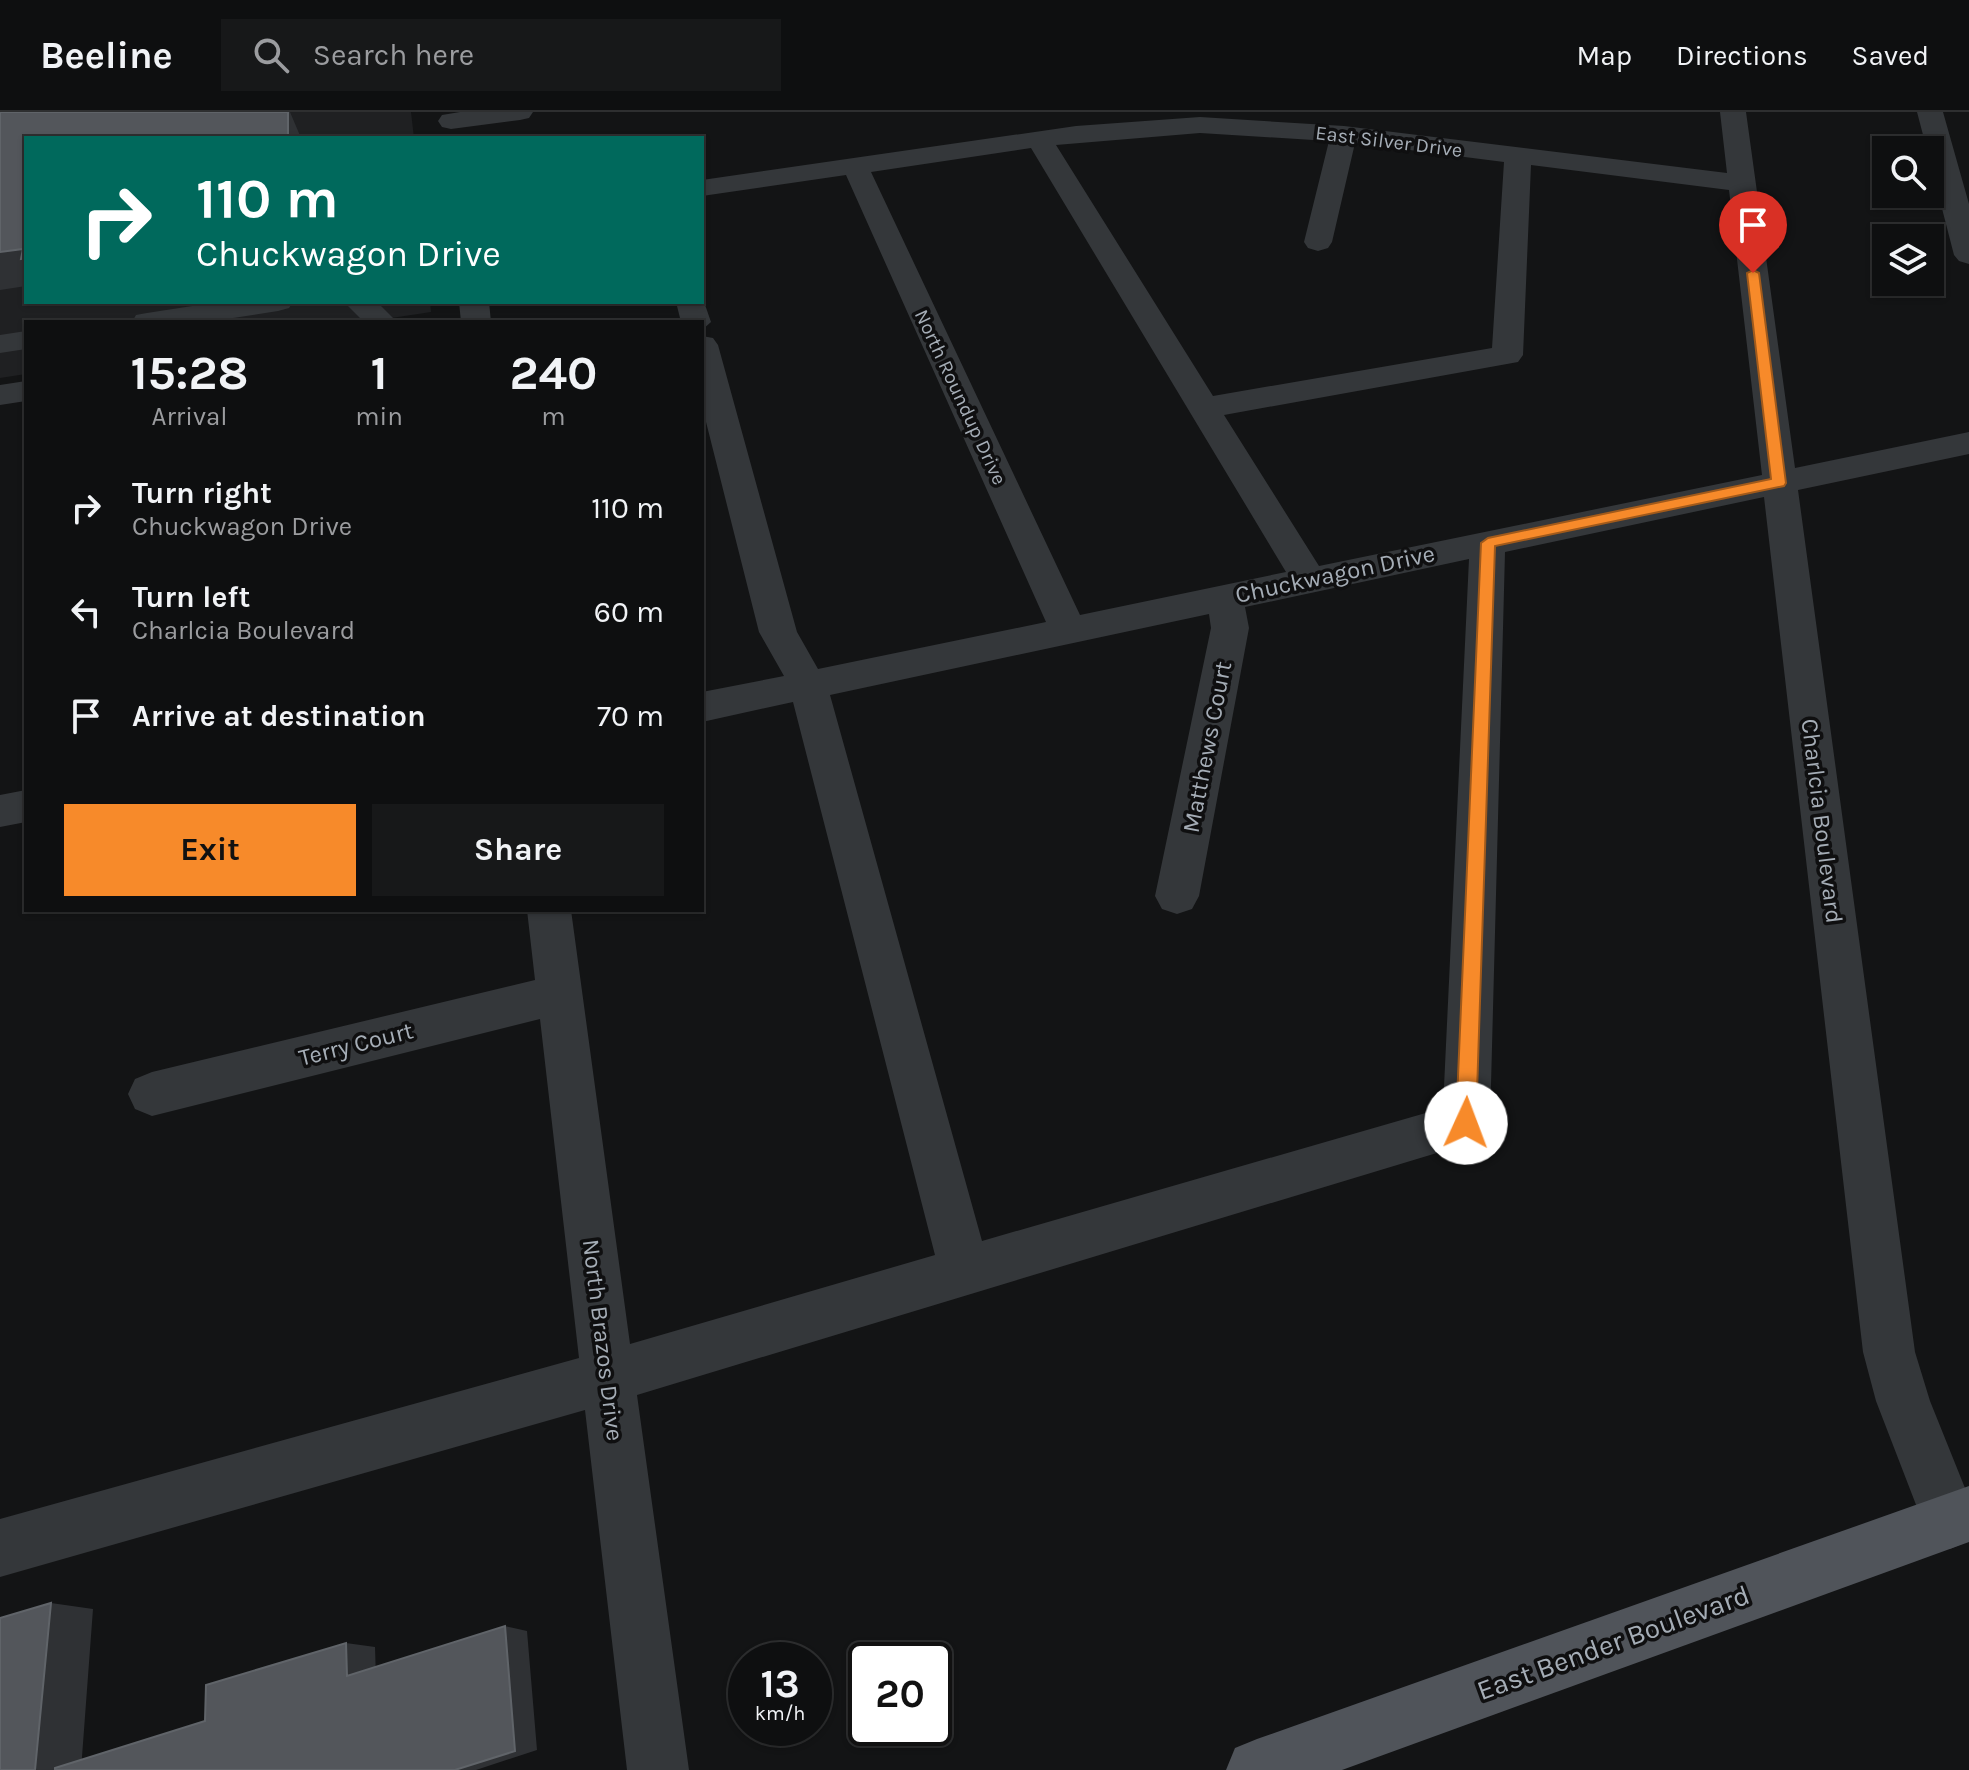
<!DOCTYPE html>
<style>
:root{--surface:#0e0f10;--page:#171819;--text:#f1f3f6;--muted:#9b9c9f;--line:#2e2f30;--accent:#f78a2a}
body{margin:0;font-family:Karla,sans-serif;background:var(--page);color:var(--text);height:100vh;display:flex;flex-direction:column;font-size:30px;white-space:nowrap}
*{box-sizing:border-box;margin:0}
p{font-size:26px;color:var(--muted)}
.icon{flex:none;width:44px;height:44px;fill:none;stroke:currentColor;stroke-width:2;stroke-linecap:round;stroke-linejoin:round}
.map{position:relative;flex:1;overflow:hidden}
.details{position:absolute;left:24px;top:208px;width:680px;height:592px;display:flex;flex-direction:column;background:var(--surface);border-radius:0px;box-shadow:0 2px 6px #0004,0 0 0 2px var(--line)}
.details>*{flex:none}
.top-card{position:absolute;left:24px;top:24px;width:680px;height:168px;border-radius:0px;box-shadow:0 2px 6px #0004,0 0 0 2px var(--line);background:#00695c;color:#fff;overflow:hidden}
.fabs{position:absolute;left:1872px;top:24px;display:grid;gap:16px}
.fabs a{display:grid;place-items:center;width:72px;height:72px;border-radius:0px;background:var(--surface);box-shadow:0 2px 6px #0004,0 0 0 2px var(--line);font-size:40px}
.speed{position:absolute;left:728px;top:1530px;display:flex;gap:16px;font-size:40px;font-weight:700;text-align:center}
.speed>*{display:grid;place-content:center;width:104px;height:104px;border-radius:50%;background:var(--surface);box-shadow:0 2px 6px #0004,0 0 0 2px var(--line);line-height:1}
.speed small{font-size:20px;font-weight:400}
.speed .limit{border:4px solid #111;border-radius:12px;background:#fff;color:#111}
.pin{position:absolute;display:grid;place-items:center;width:68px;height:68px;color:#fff;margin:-82px -34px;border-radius:50% 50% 50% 0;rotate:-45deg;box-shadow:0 0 8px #0007}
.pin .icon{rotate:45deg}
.me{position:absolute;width:88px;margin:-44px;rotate:2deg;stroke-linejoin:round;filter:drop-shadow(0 0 6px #0008)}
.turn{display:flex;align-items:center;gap:28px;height:168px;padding:0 40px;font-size:36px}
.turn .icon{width:104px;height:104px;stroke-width:2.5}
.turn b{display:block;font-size:56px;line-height:68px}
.eta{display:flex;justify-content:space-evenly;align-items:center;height:136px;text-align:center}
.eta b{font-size:48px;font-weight:700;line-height:56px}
.button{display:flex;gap:16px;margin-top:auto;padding:16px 40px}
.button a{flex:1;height:92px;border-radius:0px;background:var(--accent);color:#111;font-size:32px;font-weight:700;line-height:92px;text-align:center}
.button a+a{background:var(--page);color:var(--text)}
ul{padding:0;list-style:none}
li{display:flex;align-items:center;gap:24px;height:104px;padding:0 40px}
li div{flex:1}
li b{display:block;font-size:30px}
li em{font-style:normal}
header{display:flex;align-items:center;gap:48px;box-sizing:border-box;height:112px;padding:0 40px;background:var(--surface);border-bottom:2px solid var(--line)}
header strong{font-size:38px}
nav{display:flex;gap:44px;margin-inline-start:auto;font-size:28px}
.search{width:560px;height:72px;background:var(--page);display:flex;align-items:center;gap:20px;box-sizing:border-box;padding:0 28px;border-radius:0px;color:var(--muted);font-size:30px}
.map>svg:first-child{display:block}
.built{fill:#1f2022}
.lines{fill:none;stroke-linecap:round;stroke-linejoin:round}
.minor{fill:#34373a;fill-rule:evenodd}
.major{fill:#50545a;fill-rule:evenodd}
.shaded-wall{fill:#2f3134}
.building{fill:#53565b;stroke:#606469;stroke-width:2}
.route{fill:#f78a2a;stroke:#a15a1b;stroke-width:2}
.labels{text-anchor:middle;stroke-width:7;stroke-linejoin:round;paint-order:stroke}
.far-street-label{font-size:20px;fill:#a5adb6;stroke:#0f0f10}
.street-label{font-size:24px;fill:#a5adb6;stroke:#0f0f10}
.near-street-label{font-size:28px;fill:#a5adb6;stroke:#0f0f10}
</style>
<header>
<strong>Beeline</strong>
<div class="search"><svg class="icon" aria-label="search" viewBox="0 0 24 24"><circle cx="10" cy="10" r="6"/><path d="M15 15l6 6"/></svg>Search here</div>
<nav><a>Map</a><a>Directions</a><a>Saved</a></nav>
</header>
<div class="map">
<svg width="1969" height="1658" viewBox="0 0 1969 1658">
<rect width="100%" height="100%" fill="#131415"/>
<!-- built -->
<path class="built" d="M 0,0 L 411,0 L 414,26 L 26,26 L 26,190 L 430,190 L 431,200 L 365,210 L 26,210 L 26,262 L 0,266 Z"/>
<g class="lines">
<!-- minor -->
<path class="minor" d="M 460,0 L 533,0 L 529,6 L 520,8 L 451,17 L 442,15 L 438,9 L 442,3 Z
M 1720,0 L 1746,0 L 1795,356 L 1969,320 L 1969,342 L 1798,378 L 1915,1240 L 1930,1289 L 1969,1386 L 1969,1429 L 1950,1437 L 1930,1429 L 1876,1289 L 1863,1240 L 1764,385 L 1505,440 L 1490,1011 L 1483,1027 L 637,1283 L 689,1658 L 627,1658 L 585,1298 L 0,1465 L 0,1407 L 579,1246 L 540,907 L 152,1004 L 135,997 L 128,982 L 135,967 L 152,960 L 535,868 L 527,798 L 571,798 L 630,1232 L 935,1143 L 793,590 L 702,610 L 702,580 L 784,564 L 759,520 L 702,294 L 702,224 L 713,226 L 718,233 L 797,520 L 818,557 L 1046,510 L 846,63 L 702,84 L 702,68 L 1076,14 L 1200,5 L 1344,14 L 1727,61 ZM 1200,21 L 1329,29 L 1304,130 L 1308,136 L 1318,139 L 1328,136 L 1332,130 L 1355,31 L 1504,50 L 1492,236 L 1213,284 L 1056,33 ZM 1031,36 L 1286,460 L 1080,503 L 871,60 ZM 1531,53 L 1729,78 L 1762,363 L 1319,454 L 1224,303 L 1518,250 L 1523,243 ZM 1469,447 L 1443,996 L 982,1129 L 830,583 L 1209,502 L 1211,516 L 1155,784 L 1162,797 L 1177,802 L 1192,797 L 1199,784 L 1249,516 L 1245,495 Z
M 1917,0 L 1943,0 L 1969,92 L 1969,152 L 1959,149 L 1954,143 L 1930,50 L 1930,38 L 1927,38 Z
M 702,184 L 711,210 L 702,218 L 702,210 L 681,210 L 676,190 L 702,190 Z
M 218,190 L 293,190 L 289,196 L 278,199 L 207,210 L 132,210 L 136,203 L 147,201 Z
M 344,190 L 377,190 L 397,210 L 364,210 Z
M 459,190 L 489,190 L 491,210 L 461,210 Z
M 26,219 L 26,237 L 0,241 L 0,223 Z
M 26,269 L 26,289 L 0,293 L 0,273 Z
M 26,678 L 26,710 L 0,715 L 0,683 Z"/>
<!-- major -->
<path class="major" d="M 1969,1374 L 1969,1430 L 1342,1658 L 1226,1658 L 1235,1636 L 1257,1627 Z"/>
</g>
<!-- shaded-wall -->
<path class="shaded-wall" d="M 288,0 L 290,0 L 301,26 L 288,26 Z
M 23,137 L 26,141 L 26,174 L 0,178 L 0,140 Z
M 51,1491 L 93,1497 L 81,1658 L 35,1658 Z
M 505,1514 L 527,1519 L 537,1638 L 476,1658 L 455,1658 Z
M 346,1531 L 375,1535 L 376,1567 L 347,1564 Z"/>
<!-- building -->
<path class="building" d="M 0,0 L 288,0 L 288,26 L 26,26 L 26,146 L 21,147 L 23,137 L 0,140 Z
M 51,1491 L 35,1658 L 0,1658 L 0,1506 Z
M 505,1514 L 515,1639 L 455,1658 L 55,1658 L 55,1656 L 205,1609 L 206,1573 L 346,1531 L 347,1564 Z"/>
<!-- route -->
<path class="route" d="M 1753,158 L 1759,161 L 1786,371 L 1784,374 L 1495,434 L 1476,1011 L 1473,1017 L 1466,1020 L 1459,1017 L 1456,1011 L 1481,431 L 1488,426 L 1771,367 L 1747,161 Z"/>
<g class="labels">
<!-- far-street labels -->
<g class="far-street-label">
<text transform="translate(1389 29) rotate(7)" y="7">East Silver Drive</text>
<text transform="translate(961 285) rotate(65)" y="7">North Roundup Drive</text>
</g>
<!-- street labels -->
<g class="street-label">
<text transform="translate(1335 462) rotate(-12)" y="8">Chuckwagon Drive</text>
<text transform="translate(1207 635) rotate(-79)" y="8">Matthews Court</text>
<text transform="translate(1822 709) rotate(83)" y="8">Charlcia Boulevard</text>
<text transform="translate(356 932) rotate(-14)" y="8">Terry Court</text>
<text transform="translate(603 1228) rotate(83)" y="8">North Brazos Drive</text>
</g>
<!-- near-street labels -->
<g class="near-street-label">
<text transform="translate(1613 1530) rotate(-20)" y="10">East Bender Boulevard</text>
</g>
</g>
</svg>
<div class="fabs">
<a><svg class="icon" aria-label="search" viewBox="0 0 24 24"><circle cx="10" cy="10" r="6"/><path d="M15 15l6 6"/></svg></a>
<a><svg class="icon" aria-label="layers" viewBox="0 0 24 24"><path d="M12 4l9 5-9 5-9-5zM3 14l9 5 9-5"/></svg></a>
</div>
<div class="speed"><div>13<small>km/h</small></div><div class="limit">20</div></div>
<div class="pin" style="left:1753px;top:161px;background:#d93025"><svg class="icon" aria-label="arrive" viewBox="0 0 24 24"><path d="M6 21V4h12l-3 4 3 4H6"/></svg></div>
<svg class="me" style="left:1466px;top:1011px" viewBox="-20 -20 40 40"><circle r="19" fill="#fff"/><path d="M0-13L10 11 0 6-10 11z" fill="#f78a2a"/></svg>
<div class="top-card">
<div class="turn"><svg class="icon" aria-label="right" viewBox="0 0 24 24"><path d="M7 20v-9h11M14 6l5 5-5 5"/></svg><div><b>110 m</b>Chuckwagon Drive</div></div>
</div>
<section class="details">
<div class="eta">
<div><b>15:28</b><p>Arrival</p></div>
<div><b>1</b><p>min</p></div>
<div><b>240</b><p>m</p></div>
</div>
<ul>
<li><svg class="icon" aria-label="right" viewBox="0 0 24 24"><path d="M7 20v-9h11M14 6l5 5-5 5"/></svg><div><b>Turn right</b><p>Chuckwagon Drive</p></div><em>110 m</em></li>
<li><svg class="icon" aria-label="left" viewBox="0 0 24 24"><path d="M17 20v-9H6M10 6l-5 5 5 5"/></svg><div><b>Turn left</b><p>Charlcia Boulevard</p></div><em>60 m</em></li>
<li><svg class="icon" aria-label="arrive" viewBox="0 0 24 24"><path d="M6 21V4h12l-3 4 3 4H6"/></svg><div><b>Arrive at destination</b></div><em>70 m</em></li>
</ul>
<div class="button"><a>Exit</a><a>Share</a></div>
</section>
</div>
